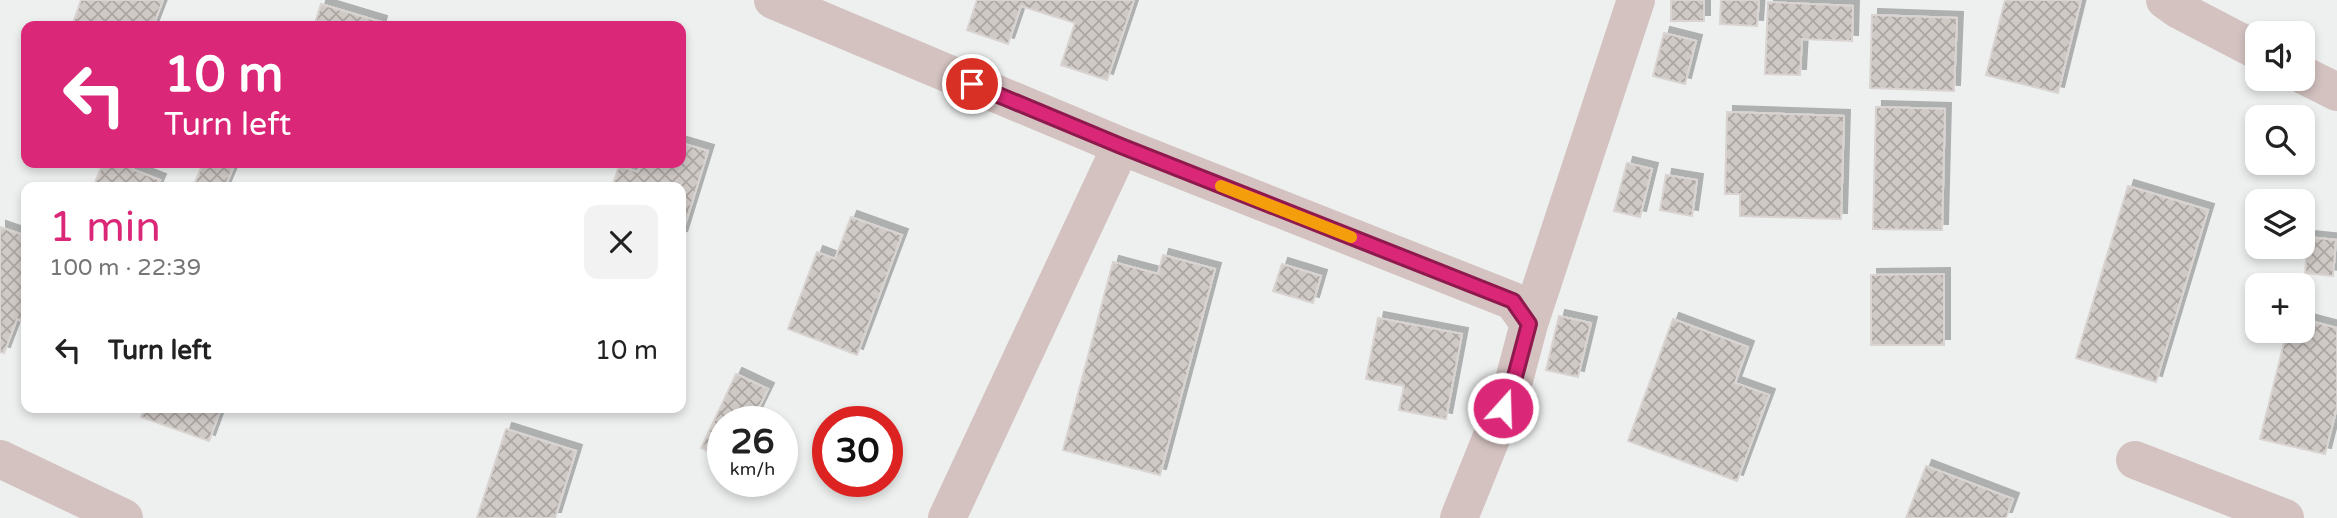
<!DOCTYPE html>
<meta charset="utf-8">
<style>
:root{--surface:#fff;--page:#f2f2f2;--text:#222;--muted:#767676;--accent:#db2777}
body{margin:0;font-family:"Varela Round",sans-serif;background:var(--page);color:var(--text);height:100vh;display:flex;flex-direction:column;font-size:26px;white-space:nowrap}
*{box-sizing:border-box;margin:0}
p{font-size:23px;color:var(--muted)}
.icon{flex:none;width:38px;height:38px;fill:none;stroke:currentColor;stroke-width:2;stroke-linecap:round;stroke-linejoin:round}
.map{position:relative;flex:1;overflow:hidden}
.drawer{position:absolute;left:21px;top:182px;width:665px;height:231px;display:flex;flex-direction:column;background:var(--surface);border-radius:14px;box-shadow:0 4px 10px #0003}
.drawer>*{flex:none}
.top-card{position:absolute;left:21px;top:21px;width:665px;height:147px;border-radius:14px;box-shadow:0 4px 10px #0003;background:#db2777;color:#fff;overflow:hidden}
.buttons{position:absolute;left:2245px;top:21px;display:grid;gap:14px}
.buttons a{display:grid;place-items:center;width:70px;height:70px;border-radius:14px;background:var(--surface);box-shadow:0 4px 10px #0003;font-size:35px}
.speed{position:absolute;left:707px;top:406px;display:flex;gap:14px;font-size:35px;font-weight:700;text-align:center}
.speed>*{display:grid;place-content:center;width:91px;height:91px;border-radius:50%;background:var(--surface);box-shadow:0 4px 10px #0003;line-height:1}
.speed small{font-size:18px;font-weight:400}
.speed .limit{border:10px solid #d22;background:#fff;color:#111}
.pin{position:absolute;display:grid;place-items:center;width:60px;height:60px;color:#fff;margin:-30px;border:4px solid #fff;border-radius:50%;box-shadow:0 2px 7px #0007}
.me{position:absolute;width:77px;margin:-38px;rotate:20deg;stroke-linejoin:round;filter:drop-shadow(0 0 5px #0008)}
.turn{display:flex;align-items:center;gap:24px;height:147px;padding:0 28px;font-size:32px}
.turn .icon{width:91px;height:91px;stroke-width:2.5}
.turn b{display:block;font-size:49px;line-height:60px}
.round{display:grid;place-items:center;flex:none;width:74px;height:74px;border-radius:14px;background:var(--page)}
.overview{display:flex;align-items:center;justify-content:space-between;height:119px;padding:0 28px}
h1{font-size:42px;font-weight:600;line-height:52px;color:var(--accent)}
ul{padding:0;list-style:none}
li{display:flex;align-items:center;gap:21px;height:98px;padding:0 28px}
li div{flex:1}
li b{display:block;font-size:26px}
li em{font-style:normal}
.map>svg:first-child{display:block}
.building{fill:url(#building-cross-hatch);stroke:#d9d4d1;stroke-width:2;filter:url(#shadow)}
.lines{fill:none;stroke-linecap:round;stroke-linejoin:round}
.street{stroke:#d3c2c0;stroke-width:38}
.route-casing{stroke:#8e194d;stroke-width:18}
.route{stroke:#db2777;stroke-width:12}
.slow{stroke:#f59e0b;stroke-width:12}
</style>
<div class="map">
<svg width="2337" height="518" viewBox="0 0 2337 518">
<defs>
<pattern id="building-cross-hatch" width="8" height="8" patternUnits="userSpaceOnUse" patternTransform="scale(1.75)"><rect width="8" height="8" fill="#d0cac7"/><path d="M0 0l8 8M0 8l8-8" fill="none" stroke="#aca6a3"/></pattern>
<filter id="shadow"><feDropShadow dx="6" dy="-6" stdDeviation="0" flood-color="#0004"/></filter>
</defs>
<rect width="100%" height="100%" fill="#edf0ef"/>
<!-- building -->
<path class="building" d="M 81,0 L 163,0 L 153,26 L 72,26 Z
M 977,0 L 1134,0 L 1107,80 L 1061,65 L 1075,23 L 1021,6 L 1008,44 L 967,30 Z
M 1671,0 L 1704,0 L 1704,21 L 1671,21 Z
M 1721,0 L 1759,0 L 1757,26 L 1720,24 Z
M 2005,0 L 2081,0 L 2058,93 L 1986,75 Z
M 1768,2 L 1853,6 L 1852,41 L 1802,39 L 1800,75 L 1765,74 Z
M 321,4 L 381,22 L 380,26 L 314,26 Z
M 1872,15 L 1957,18 L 1954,91 L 1870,88 Z
M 1664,33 L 1696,41 L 1685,84 L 1653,76 Z
M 1876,107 L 1945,109 L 1942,230 L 1873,229 Z
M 1727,112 L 1844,116 L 1841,219 L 1740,216 L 1740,194 L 1725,194 Z
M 681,143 L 708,151 L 681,238 L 681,187 L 612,187 L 619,166 L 638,172 L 641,163 L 681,163 Z
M 103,163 L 135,163 L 132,169 L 160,180 L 157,187 L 93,187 Z
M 203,163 L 220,163 L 233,168 L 225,187 L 193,187 Z
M 1627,163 L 1652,169 L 1640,217 L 1614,211 Z
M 1666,175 L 1697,180 L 1692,216 L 1660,210 Z
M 2128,186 L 2208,210 L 2156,382 L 2076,358 Z
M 851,217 L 902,235 L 857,355 L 788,329 L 817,252 L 835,259 Z
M 0,227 L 26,236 L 26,323 L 17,319 L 4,353 L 0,352 Z
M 2308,237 L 2336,240 L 2333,276 L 2305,273 Z
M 1163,255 L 1215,269 L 1160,475 L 1063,450 L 1113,262 L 1158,274 Z
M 1282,264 L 1321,276 L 1313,303 L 1273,291 Z
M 1944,274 L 1944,345 L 1871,345 L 1871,275 Z
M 1559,316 L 1591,323 L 1578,377 L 1546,370 Z
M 1378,318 L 1462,334 L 1446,419 L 1399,410 L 1404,386 L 1366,379 Z
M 1673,319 L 1748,347 L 1735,383 L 1769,395 L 1737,481 L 1628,441 Z
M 2303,319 L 2337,328 L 2337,407 L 2325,454 L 2260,439 L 2287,331 L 2303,331 Z
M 736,374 L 768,389 L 752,422 L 723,422 L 723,459 L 701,448 Z
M 145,408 L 221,408 L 209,441 L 141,417 Z
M 506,429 L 576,451 L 555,518 L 477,518 Z
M 1926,466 L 2013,499 L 2006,518 L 1906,518 Z"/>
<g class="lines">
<!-- street -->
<path class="street" d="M 773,0 L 1121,146 L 1513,301 L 1529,324 L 1513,384 L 1459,518
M 2165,0 L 2179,10 L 2258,51
M 2303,75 L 2337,92
M 1529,324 L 1636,0
M 0,459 L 124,518
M 2135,460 L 2285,518
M 947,518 L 1121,146"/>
</g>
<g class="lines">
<!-- route casing -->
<g class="route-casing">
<path id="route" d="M 972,84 L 1121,146 L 1513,301 L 1529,324 L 1513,384 L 1503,408"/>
</g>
<!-- route -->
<use href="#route" class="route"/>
<!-- slow -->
<path class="slow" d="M 1221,186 L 1351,237"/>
</g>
</svg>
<div class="buttons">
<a><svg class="icon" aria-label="sound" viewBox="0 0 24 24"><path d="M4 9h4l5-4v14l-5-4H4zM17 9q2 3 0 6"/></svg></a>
<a><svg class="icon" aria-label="search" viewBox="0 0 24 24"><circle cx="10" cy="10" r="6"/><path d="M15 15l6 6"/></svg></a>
<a><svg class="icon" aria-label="layers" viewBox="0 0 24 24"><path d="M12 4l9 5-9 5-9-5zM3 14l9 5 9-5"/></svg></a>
<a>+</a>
</div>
<div class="speed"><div>26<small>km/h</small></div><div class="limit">30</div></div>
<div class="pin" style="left:972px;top:84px;background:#d93025"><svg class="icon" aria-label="arrive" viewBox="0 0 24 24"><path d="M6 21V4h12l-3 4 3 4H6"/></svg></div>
<svg class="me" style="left:1503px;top:408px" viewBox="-20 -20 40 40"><circle r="17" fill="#db2777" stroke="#fff" stroke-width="3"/><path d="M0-11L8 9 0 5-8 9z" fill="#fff"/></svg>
<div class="top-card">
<div class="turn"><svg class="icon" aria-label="left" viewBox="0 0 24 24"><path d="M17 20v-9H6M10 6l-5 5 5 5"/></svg><div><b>10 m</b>Turn left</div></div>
</div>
<section class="drawer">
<div class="overview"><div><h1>1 min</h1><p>100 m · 22:39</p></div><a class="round"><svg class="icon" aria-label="close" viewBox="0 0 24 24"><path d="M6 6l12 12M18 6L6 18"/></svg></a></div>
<ul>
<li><svg class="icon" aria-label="left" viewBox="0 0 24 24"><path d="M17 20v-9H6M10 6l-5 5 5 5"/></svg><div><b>Turn left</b></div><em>10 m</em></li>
</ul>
</section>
</div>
